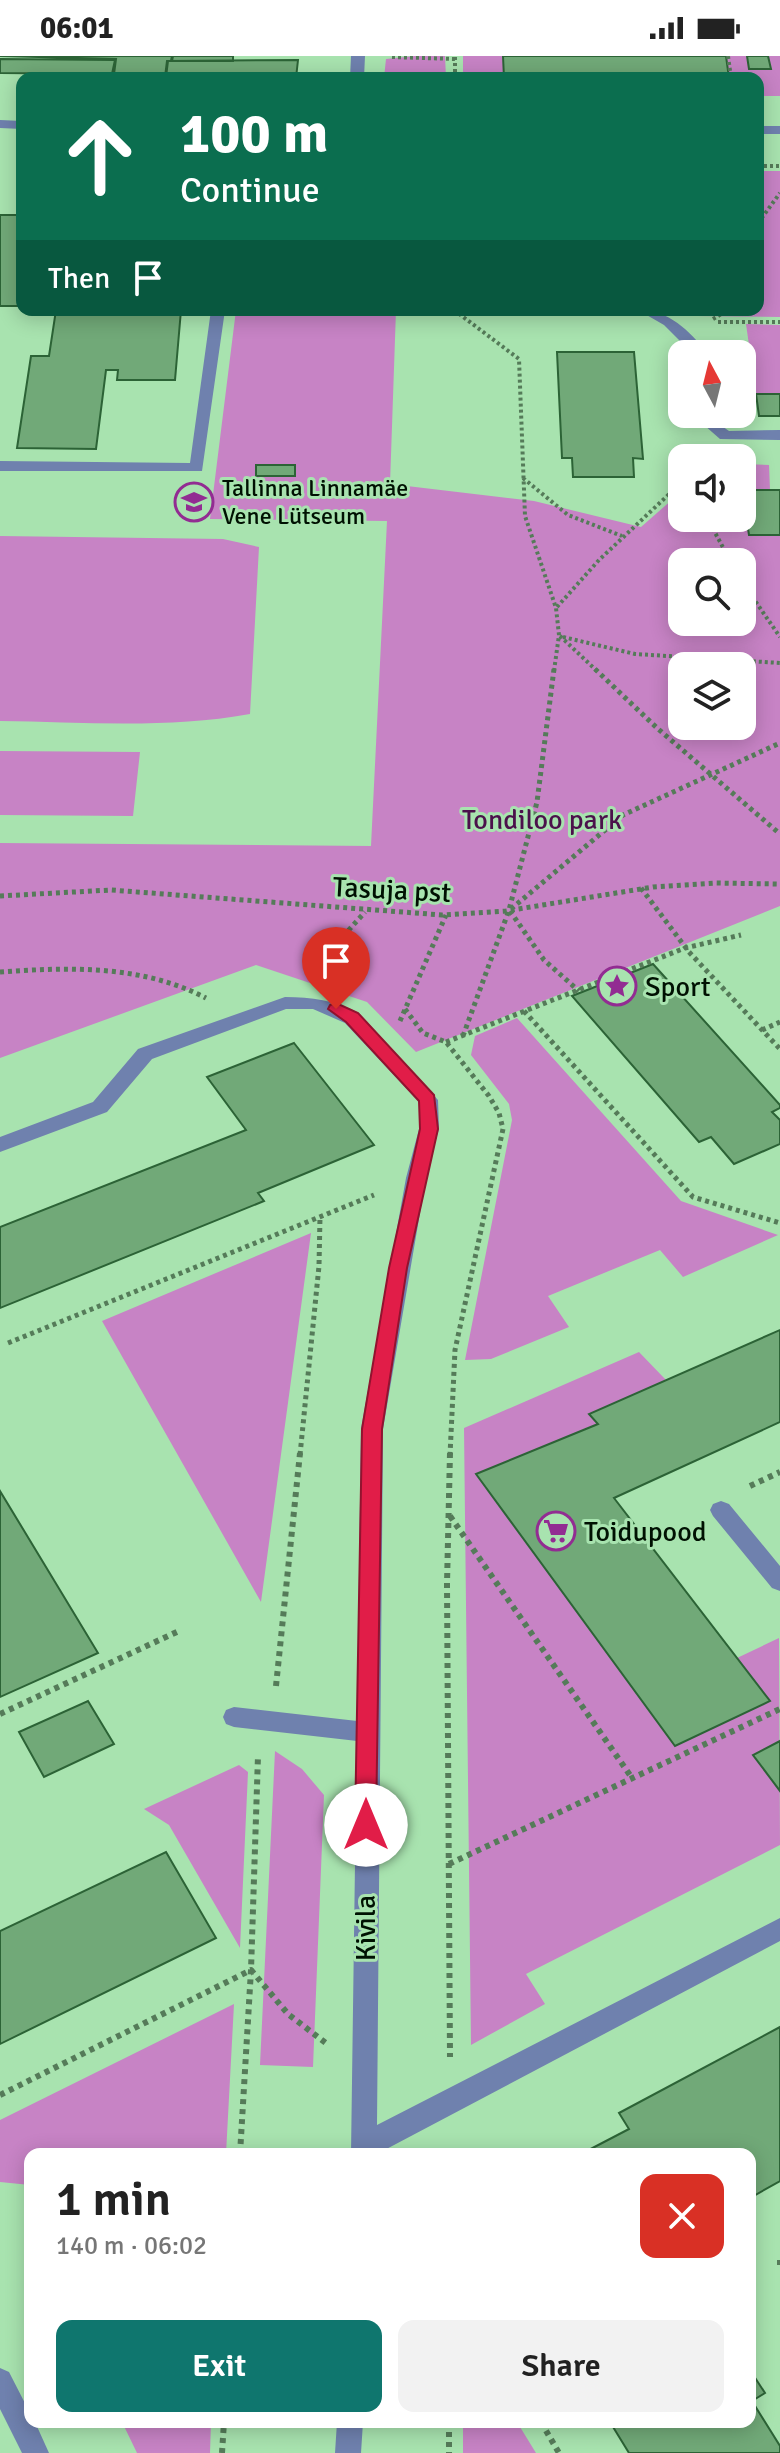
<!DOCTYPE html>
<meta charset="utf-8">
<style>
:root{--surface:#fff;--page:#f2f2f2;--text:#222;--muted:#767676;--accent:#0f766e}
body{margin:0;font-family:Signika,sans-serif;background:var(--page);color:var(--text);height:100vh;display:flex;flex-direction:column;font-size:30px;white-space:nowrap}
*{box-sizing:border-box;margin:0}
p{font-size:26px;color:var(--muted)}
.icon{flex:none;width:44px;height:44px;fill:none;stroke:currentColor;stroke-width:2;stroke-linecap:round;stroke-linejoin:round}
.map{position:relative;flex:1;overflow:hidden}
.details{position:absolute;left:24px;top:2092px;width:732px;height:280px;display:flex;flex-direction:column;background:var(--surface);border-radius:16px;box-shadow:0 4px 20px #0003}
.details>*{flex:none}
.top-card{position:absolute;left:16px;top:16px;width:748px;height:244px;border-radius:16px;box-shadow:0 4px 20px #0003;background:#0b6e4f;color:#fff;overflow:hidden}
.needle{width:52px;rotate:353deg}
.tools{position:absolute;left:668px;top:284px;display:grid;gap:16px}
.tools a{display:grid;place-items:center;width:88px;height:88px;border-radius:16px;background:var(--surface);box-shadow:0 4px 20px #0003;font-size:40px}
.pin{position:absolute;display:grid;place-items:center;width:68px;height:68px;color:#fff;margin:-82px -34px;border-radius:50% 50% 50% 0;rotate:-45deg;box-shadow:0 0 8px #0007}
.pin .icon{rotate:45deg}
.me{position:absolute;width:88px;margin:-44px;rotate:0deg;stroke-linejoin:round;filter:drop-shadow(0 0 6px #0008)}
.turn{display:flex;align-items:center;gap:28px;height:168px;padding:0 32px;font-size:36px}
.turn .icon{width:104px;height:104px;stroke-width:2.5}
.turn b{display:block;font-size:56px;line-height:68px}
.then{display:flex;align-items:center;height:76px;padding:0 32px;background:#0003;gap:16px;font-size:30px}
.round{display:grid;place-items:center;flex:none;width:84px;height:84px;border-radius:16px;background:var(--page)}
.headline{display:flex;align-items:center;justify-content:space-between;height:136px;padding:0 32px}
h1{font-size:48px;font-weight:600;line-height:60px}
.button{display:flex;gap:16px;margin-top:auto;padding:16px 32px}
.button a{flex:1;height:92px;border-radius:16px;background:var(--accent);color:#fff;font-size:32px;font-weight:600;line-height:92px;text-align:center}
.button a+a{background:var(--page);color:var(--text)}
.status{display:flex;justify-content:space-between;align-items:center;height:56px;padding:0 40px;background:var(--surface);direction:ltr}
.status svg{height:22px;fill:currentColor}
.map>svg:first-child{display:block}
.green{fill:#c783c5;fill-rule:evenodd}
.building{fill:#71a978;stroke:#2c6336;stroke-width:2}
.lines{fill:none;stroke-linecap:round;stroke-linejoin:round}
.path-far2{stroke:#557b59;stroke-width:4;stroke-dasharray:3 3;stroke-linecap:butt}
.path-far1{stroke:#557b59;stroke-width:5;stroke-dasharray:4 4;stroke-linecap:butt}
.path{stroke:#557b59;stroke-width:6;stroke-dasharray:5 5;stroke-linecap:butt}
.service{fill:#6f81ae;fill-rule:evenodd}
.minor{fill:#6f81ae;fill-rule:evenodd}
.tertiary{fill:#6f81ae;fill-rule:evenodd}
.route{fill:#e11d48;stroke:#92132f;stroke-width:2}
.labels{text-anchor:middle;stroke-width:6;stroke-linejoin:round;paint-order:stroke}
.far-poi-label{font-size:24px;fill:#001102;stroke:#a8e3af;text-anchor:start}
.park-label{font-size:28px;fill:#4b114b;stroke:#a8e3af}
.street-label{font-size:28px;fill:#001102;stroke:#a8e3af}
.poi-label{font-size:28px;fill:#001102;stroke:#a8e3af;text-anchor:start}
</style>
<div class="status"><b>06:01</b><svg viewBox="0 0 49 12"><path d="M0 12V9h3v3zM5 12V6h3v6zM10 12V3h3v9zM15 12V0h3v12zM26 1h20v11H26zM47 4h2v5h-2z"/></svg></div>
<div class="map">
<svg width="780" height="2397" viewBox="0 0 780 2397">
<rect width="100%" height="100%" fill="#a8e3af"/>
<!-- green -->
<path class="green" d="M 415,0 L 445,0 L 446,22 L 384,22 L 386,3 Z
M 463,0 L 503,0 L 504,22 L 463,22 Z
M 726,0 L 747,0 L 770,12 L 768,0 L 780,0 L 780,40 L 758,40 L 758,22 L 729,22 Z
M 758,115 L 780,115 L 780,261 L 697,260 L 686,254 L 758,254 Z
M 236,254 L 396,254 L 390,428 L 534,445 L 641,471 L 682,435 L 682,462 L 742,462 L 742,408 L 769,409 L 770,434 L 743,435 L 749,479 L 780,479 L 780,850 L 416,996 L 367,946 L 256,909 L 0,1002 L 0,787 L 371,790 L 387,465 L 210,463 ZM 682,506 L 742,506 L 742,566 L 682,566 ZM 682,610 L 742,610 L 742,670 L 682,670 Z
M 746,268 L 780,269 L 780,338 L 756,338 Z
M 0,480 L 223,483 L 259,491 L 250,658 C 168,673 83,666 0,665 Z
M 0,695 L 140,696 L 133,760 L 0,759 Z
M 517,962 L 681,1145 L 778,1179 L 683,1221 L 660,1194 L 548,1240 L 569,1271 L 491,1303 L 465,1304 L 512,1064 L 509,1048 L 471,999 L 475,980 Z
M 311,1177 L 261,1546 L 102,1265 Z
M 639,1296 L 666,1324 L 590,1358 L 598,1368 L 476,1419 L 675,1690 L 770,1645 L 737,1602 L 779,1582 L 780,1789 L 526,1918 L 545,1948 L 471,1989 L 464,1372 Z
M 275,1695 L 302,1713 L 324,1739 L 313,2011 L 260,2009 Z
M 239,1709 L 248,1716 L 240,1892 L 169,1769 L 144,1753 Z
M 234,1948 L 226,2098 L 30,2098 L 30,2129 L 0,2126 L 0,2064 Z
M 122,2366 L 211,2366 L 210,2397 L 137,2397 Z
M 463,2366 L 517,2366 L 536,2397 L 463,2397 Z"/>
<!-- building -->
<path class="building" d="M 0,0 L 172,0 L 171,5 L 167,5 L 165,21 L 114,18 L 116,3 Z
M 173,0 L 233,0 L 233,5 L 172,5 Z
M 503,0 L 726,0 L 729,22 L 504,22 Z
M 747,0 L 768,0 L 771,13 L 749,13 Z
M 0,3 L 115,4 L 112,18 L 0,17 Z
M 298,4 L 296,22 L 166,21 L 168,5 Z
M 0,159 L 22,159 L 22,250 L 0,250 Z
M 56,254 L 181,254 L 175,324 L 117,324 L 118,314 L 106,314 L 96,393 L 17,392 L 31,300 L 49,300 Z
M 557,296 L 634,296 L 643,403 L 633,402 L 634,421 L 573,421 L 572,402 L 562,402 Z
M 756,338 L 780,338 L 780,360 L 759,360 Z
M 256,409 L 295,409 L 295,420 L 256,420 Z
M 742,434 L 780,434 L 780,479 L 749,479 Z
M 653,908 L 780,1049 L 780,1052 L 772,1056 L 780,1064 L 780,1088 L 734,1108 L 711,1081 L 699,1086 L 572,940 Z
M 294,987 L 374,1089 L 258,1137 L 264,1145 L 0,1252 L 0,1171 L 246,1074 L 207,1021 Z
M 780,1274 L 780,1366 L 614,1442 L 770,1645 L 675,1690 L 476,1418 L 598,1368 L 589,1358 Z
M 0,1435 L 98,1597 L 0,1641 Z
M 88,1645 L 114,1688 L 44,1721 L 19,1676 Z
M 780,1685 L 780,1735 L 753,1699 Z
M 166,1796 L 216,1882 L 0,1988 L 0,1875 Z
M 780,1971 L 780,2125 L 750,2142 L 750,2098 L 581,2098 L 629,2073 L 619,2057 Z
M 750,2314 L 765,2337 L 752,2345 L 780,2390 L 780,2397 L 629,2397 L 610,2366 L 750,2366 Z"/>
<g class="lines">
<!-- path-far2 -->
<path class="path-far2" d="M 728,0 L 731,22
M 392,1 L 455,3
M 455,1 L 455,22
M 758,110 L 780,110
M 758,167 L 780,137
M 454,254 L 519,303 L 525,460 L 556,552 L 559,579 L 554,615
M 713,263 L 728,254
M 718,266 L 780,266
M 523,422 L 568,459 L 622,480
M 707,462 L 731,506
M 742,526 L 780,581
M 557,551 L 599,504 L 682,426
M 560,580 L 597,615
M 563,581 L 635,598 L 780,607"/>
<!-- path-far1 -->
<path class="path-far1" d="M 595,613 L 657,672 L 780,778
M 641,832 L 689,896 L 780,993
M 0,840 L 111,834 L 442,859 L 506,855 L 653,831 L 716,827 L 780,828
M 511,853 L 623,759 L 780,687
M 510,855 L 544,904 L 579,935
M 0,916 C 71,911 142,909 206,942
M 311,916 L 365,856
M 405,953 L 423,977 L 446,986 L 489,1040 L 499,1057 L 503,1073 L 455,1294 L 450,1399
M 524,955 L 693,1141 L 780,1167
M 400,965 L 446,859
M 762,974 L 780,966
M 463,980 L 509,854 L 537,746 L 554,613
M 446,986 L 685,892 L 741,879
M 8,1287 L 374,1139
M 300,1399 L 319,1210 L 320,1161"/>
<!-- path -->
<path class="path" d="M 450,1397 L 447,1528 L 450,2001
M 750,1430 L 780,1416
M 450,1460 L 632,1722
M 276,1630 L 300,1397
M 0,1658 L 181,1574
M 449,1808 L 780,1653
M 0,2039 L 251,1914 L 288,1958 L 327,1988
M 240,2098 L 251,1914 L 258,1700
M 780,2204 L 780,2209
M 449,2366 L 449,2397
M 541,2366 L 559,2397
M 222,2397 L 224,2366"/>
<!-- service -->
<path class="service" d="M 211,254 L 225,254 L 202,415 L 0,415 L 0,405 L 190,407 Z
M 285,941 C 312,941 334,944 359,957 L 438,1044 L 439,1073 L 423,1127 L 409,1127 L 406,1122 L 419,1073 L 419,1046 L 345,967 L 313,953 L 286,953 L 152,1003 L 107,1056 L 0,1096 L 0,1081 L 93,1046 L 138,993 Z
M 234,1651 L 366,1666 L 374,1669 L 377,1676 L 374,1683 L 366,1686 L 234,1671 L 226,1668 L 223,1661 L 226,1654 Z
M 0,2312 L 9,2316 L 30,2357 L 30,2366 L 35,2366 L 49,2397 L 22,2397 L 0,2353 Z"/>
<!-- minor -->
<path class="minor" d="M 351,0 L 365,0 L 364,22 L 350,22 Z
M 638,254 C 669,254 689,274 708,298 L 693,298 L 664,269 Z
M 703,358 L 719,358 L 719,368 L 729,375 L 780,374 L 780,384 L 720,383 L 704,369 Z
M 416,1115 L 426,1122 L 383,1373 L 377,2069 L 780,1862 L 780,1885 L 377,2098 L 351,2098 L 361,1373 L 406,1122 Z
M 721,1445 L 729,1448 L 780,1510 L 780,1535 L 772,1532 L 713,1460 L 710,1454 L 713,1448 Z
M 337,2366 L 363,2366 L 361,2397 L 335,2397 Z"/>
<!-- tertiary -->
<path class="tertiary" d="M 0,64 L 22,65 L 22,73 L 0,72 Z
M 758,70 L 780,70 L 780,78 L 758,78 Z"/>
</g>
<!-- route -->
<path class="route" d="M 336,947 L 358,957 L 434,1039 L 438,1073 L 407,1212 L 382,1373 L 376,1769 L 373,1776 L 366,1778 L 358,1776 L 355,1769 L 362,1373 L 389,1212 L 420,1073 L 419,1045 L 346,966 L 328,953 L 330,949 Z"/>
<!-- icons -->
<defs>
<g id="school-ring" transform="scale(2)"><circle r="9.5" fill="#a8e3af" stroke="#922c92" stroke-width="1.5"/><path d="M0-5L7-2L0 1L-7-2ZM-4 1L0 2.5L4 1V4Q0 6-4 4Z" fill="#922c92"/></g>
<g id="sight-ring" transform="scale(2)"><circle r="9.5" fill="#a8e3af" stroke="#922c92" stroke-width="1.5"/><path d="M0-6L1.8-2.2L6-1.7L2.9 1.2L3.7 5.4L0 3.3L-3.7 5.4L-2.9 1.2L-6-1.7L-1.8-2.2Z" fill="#922c92"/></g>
<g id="supermarket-ring" transform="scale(2)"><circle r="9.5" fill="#a8e3af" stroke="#922c92" stroke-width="1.5"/><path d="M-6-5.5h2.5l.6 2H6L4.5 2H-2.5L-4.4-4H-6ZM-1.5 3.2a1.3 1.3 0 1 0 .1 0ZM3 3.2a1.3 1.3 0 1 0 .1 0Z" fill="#922c92"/></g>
</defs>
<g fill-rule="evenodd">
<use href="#school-ring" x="194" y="446"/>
<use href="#sight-ring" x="617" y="930"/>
<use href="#supermarket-ring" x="556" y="1475"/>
</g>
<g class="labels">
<!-- far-poi labels -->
<g class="far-poi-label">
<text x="222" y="440">Tallinna Linnamäe<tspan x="222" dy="28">Vene Lütseum</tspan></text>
</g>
<!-- park labels -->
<g class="park-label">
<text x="542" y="773">Tondiloo park</text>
</g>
<!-- street labels -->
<g class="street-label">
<text transform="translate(392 833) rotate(3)" y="10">Tasuja pst</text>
<text transform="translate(365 1872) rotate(-90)" y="10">Kivila</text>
</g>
<!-- poi labels -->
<g class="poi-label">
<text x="645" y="940">Sport</text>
<text x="584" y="1485">Toidupood</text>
</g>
</g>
</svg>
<div class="tools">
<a><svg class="needle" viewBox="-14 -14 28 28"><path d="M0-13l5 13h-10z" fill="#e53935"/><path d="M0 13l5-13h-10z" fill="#767676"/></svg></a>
<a><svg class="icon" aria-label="sound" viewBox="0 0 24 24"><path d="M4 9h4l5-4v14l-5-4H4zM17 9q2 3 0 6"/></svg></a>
<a><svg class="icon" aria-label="search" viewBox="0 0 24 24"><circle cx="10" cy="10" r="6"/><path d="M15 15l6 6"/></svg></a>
<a><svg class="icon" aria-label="layers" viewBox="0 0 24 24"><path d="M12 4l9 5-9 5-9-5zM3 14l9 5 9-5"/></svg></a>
</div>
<div class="pin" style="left:336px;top:953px;background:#d93025"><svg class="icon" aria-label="arrive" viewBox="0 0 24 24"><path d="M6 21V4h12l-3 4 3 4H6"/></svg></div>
<svg class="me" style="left:366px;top:1769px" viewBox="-20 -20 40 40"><circle r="19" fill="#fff"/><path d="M0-13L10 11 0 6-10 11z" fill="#e11d48"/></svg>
<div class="top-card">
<div class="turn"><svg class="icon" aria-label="ahead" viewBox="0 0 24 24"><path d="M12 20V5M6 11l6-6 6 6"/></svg><div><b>100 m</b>Continue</div></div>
<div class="then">Then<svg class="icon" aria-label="arrive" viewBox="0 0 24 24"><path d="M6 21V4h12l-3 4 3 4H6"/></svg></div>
</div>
<section class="details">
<div class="headline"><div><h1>1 min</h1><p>140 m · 06:02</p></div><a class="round" style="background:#d93025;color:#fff"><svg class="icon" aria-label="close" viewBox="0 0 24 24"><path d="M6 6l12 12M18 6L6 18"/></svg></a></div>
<div class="button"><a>Exit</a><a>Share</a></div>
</section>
</div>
